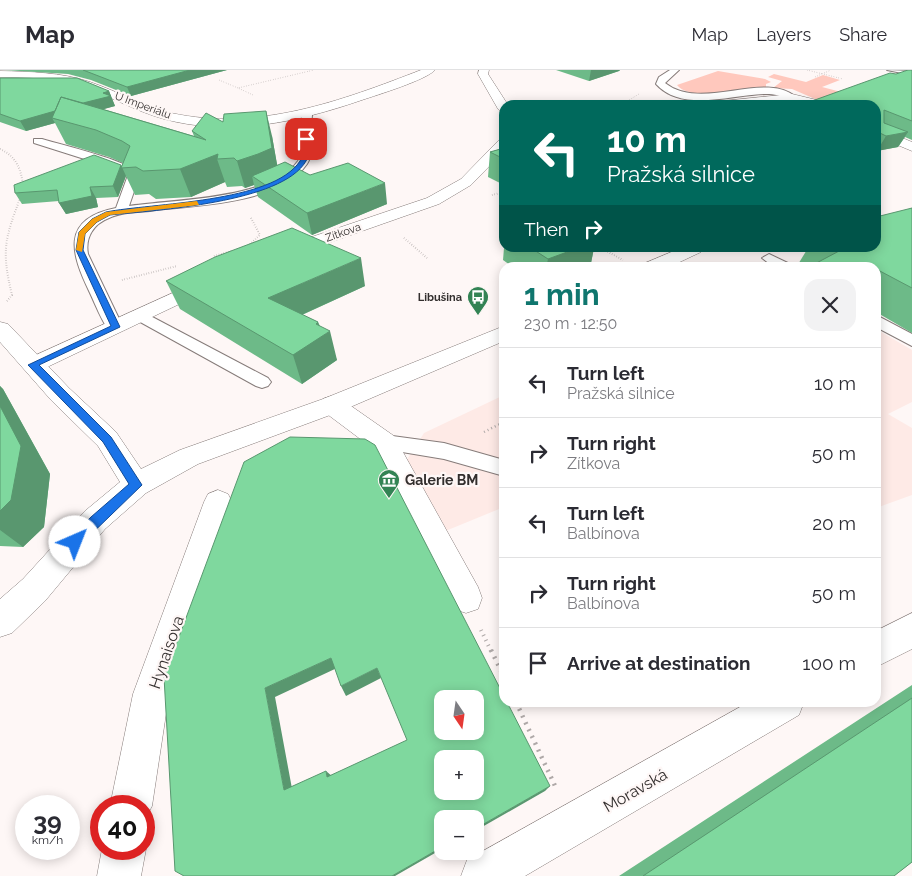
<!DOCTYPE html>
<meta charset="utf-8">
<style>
:root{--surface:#fff;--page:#f2f2f3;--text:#2b2b33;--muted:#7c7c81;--line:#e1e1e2;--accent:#0f766e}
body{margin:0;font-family:Raleway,sans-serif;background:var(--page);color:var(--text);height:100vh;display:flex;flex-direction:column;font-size:19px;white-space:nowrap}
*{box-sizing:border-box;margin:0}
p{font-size:16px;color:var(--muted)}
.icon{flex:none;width:28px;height:28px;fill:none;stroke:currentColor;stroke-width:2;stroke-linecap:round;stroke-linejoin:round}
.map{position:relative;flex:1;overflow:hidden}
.panel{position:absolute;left:499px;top:192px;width:382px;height:445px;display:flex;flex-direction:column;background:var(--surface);border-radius:15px;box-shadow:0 2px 12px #0003}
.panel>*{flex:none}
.top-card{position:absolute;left:499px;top:30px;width:382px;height:152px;border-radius:15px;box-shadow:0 2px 12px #0003;background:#00695c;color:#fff;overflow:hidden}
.needle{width:32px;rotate:167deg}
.fabs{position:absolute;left:434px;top:620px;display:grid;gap:10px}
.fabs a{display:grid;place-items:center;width:50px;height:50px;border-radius:10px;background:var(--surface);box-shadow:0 2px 12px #0003;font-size:25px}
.speed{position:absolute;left:15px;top:725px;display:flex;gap:10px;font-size:25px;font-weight:700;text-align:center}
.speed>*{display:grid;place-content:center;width:65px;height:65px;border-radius:50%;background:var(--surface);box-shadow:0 2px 12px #0003;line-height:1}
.speed small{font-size:12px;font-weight:400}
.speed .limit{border:8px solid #d22;background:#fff;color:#111}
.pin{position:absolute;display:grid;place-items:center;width:42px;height:42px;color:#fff;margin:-21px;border-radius:10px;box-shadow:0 2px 8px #0006}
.me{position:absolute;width:55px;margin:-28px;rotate:44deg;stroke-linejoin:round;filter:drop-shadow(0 0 4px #0008)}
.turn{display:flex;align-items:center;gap:18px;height:105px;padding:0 25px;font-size:22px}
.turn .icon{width:65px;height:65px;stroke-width:2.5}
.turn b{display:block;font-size:35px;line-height:42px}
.then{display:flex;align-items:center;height:48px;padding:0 25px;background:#0003;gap:10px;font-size:19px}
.round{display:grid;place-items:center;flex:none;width:52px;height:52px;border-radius:15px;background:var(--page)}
.summary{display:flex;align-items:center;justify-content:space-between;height:85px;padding:0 25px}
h1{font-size:30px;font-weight:700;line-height:38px;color:var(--accent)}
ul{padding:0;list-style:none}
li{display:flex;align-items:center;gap:15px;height:70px;padding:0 25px;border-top:1px solid var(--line)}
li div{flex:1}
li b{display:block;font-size:19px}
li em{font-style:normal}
header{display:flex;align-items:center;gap:30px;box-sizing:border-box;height:70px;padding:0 25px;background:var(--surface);border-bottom:1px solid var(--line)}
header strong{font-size:24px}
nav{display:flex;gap:28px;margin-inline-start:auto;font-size:18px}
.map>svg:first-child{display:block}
.built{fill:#feeae6}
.green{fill:#ffc8bd}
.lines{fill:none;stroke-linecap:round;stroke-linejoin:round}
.lane-casing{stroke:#867c7a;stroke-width:2}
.street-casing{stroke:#867c7a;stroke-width:1}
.secondary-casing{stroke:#867c7a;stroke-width:1}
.path-far4{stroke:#afa9a8;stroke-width:1;stroke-dasharray:0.5 2;stroke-linecap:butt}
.path-far3{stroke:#afa9a8;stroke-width:2;stroke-dasharray:0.5 2;stroke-linecap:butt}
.path-far2{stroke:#afa9a8;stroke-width:2.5;stroke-dasharray:1 3;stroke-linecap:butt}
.path-far1{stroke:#afa9a8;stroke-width:4;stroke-dasharray:1 4.5;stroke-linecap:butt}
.path{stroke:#afa9a8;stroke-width:4.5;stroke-dasharray:2 5.5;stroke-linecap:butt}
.lane{fill:#fff;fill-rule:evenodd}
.street{fill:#fff;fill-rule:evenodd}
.secondary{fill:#fff;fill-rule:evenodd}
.wall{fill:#6dba88}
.shaded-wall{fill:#59976f}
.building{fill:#7fd89e;stroke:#59976f;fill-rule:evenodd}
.route{fill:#1a73e8;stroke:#114b97}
.slow{fill:#f59e0b}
.labels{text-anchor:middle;stroke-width:4.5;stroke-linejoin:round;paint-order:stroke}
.far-street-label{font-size:11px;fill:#332f2e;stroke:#fef7f6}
.far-poi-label{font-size:11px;font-weight:bold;fill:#332f2e;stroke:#fef7f6;text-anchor:end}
.poi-label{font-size:14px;font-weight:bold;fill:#332f2e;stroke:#fef7f6;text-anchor:start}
.near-street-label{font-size:16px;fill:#332f2e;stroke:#fef7f6}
</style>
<header>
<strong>Map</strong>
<nav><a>Map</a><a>Layers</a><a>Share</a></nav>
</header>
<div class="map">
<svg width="912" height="806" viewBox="0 0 912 806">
<rect width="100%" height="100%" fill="#fef7f6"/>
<!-- built -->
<path class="built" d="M 876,259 L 912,280 L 912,332 L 888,344 L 912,358 L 912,425 L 876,438 Z
M 504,325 L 504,437 L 443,462 L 406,391 L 424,363 Z"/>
<!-- green -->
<path class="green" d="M 718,1 L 765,9 L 771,12 L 766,14 L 766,18 C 746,20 689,32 677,15 Z
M 774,4 L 806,12 L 823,5 L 840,10 L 822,17 L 876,31 L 829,35 L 792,19 L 773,18 L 782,11 L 768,7 Z"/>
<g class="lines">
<!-- lane casing -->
<g class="lane-casing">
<path id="lane" d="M 670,0 L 679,0 L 665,13 C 702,42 764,0 796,27 L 792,30 C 784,28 777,24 769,24 C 735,23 683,44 656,14 L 659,7 Z
M 887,0 L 912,1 L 912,5 Z
M 307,42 L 312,45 C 310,61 316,80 307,94 C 279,135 194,135 150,141 C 137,142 121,142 109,148 C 93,154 85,168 88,184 L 123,257 L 121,261 L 109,261 C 101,249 96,236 90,223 C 71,184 60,149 116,138 L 128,105 L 116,99 L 34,73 L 34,69 L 42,69 C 62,75 127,90 140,104 L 129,136 C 174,129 270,130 298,91 C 306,79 300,59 302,45 Z
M 769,184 L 792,195 L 794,198 L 775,198 L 762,188 Z
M 139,240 L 268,308 L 271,312 L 268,316 L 262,318 L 256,316 L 133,248 L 131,245 Z
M 876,245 L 912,264 L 912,276 L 876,257 Z
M 385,365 L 444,373 L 504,390 L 504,406 L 444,389 L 378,378 L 375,373 L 378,368 Z"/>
</g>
<!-- street casing -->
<g class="street-casing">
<path id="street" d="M 792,24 L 825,32 L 827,35 L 808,35 L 792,31 L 754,35 L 717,35 L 723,31 Z
M 876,57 L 912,72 L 912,81 L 876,66 Z
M 504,69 L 504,81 L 471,115 L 439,134 L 291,186 L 279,186 L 276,182 L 279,178 L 427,128 L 461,109 L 499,70 Z
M 208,207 L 215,209 L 218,213 L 215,217 L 41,300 L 33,303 L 25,300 L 22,295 L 25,290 Z
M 332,326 L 341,329 L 394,366 L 478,517 L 482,528 L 478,539 L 466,543 L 454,539 L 375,380 L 323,341 L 320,335 L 323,329 Z
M 218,420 L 228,424 L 232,432 L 169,624 L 152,736 L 144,751 L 144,736 L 110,736 L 133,624 L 204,432 L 208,424 Z
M 912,543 L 912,579 L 876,597 L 876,561 Z
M 749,632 L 804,632 L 799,645 L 525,806 L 461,806 L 467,790 Z
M 144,774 L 146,779 L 141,806 L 97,806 L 102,779 L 144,779 Z"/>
</g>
<!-- secondary casing -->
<g class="secondary-casing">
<path id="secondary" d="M 421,0 L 435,0 C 426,10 377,25 362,30 C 298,52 231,67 164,49 C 135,41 108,25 79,15 C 53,7 27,8 0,7 L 0,1 C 31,2 60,2 90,12 C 117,21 143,36 171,43 C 258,62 341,31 421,0 Z
M 479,0 L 489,0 L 488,4 L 508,35 L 504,35 L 504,43 L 498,39 L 478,4 Z
M 681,178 L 704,178 L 701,182 L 667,198 L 641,198 L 643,194 Z
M 0,252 L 8,254 L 69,318 L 116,362 L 141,399 L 180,380 L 323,329 L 504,256 L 504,271 L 341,341 L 198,394 L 146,423 L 105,459 L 45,531 L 12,563 L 0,567 L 0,529 L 23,509 L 85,441 L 120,412 L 98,376 L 51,330 L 0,272 Z"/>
</g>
<!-- path-far4 -->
<path class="path-far4" d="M 807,0 L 843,9
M 815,7 L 831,0
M 219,10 L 238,18
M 253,25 L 238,18 L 314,0
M 621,35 L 639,24"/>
<!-- path-far3 -->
<path class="path-far3" d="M 0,79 C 16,86 21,99 23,115
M 492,125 L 504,122
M 404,168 L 427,188
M 248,176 L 260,165 L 251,148
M 601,178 L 623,190
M 214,186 L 232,181
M 122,210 L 177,196
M 7,231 L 12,225 C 1,180 5,168 21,126"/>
<!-- path-far2 -->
<path class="path-far2" d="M 484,362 L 504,352"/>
<!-- path-far1 -->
<path class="path-far1" d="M 481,560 L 491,581"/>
<!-- path -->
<path class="path" d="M 491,580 L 504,607
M 516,632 L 556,718"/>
<!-- lane -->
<use href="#lane" class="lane"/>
<!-- street -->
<use href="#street" class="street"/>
<!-- secondary -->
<use href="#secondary" class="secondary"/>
</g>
<!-- wall -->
<path class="wall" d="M 4,0 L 227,0 L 131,26 L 91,10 L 68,4 Z
M 556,0 L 620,0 L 619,1 L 589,11 Z
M 912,0 L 912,70 L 905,67 L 898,77 L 876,81 L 876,35 L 810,35 L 812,31 L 896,4 Z
M 0,8 L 109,21 L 115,36 L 103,39 L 194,66 L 192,61 L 223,52 L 272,66 L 277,95 L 310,105 L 387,134 L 312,165 L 258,127 L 254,115 L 245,118 L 242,116 L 227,117 L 225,112 L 191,127 L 156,129 L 149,124 L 135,125 L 126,106 L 118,127 L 96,128 L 98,137 L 66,144 L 59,133 L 59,131 L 22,134 L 15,123 L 121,95 L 122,97 L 123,93 L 109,87 L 66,74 L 55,53 L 26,61 L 0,52 Z
M 504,78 L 504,115 L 488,107 L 490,82 Z
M 912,138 L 912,263 L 876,242 L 876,198 L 800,198 L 797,196 L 808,178 L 876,178 Z
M 504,178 L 594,178 L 590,198 L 514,198 L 503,190 Z
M 166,211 L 365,216 L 302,245 L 318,252 L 337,290 L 302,314 L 180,239 Z
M 0,316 L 3,319 L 50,404 L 44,457 L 23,477 L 0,476 Z
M 912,615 L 912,792 L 894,806 L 619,806 Z"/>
<!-- shaded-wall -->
<path class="shaded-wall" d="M 190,0 L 227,0 L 131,26 L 127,17 Z
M 591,0 L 620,0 L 619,1 L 589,11 Z
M 109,21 L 115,36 L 62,51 L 52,48 L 55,53 L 26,61 L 20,51 Z
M 266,41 L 272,66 L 279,105 L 252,106 L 254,115 L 245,118 L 237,91 Z
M 908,62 L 898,77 L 877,81 L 886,66 Z
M 218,84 L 217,89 L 225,112 L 191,127 L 180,99 Z
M 121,95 L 126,106 L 118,127 L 113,116 Z
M 385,113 L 387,134 L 312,165 L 307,143 Z
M 90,117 L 96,128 L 98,137 L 66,144 L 59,133 Z
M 578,178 L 594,178 L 590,198 L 546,198 L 548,189 Z
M 361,188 L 365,216 L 277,256 L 268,228 Z
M 318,252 L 322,266 L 330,261 L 337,290 L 302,314 L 293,285 L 316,254 Z
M 0,316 L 3,319 L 50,404 L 44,457 L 23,477 L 0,460 Z
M 331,588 L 337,598 L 275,627 L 293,724 L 284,720 L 265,618 Z
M 377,598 L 381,608 L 346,626 L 341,616 Z
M 326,701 L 333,707 L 327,707 Z
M 550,716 L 545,721 L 475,761 L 475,759 Z
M 442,777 L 442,779 L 395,806 L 392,806 Z"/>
<!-- building -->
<path class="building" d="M 83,0 L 190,0 L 127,17 Z
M 908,0 L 912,0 L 912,51 L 884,40 L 884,53 L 908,62 L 886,66 L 876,61 L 876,35 L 820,35 L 812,31 L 890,3 L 896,4 Z
M 0,8 L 77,8 L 109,21 L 103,23 L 111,26 L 83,33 L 61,27 L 55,41 L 20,51 L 0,44 Z
M 61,27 L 206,70 L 192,61 L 206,43 L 223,52 L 224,44 L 266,41 L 272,78 L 258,84 L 237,91 L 234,88 L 217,89 L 218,84 L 180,99 L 143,101 L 136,97 L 121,98 L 130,76 L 122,71 L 96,60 L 52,48 Z
M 504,78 L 504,89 L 490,82 Z
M 94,85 L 121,95 L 113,116 L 90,117 L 92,126 L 59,133 L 57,120 L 15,123 L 14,115 Z
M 285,92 L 310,105 L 348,93 L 385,113 L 307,143 L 252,106 Z
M 912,138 L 912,218 L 878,200 L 876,201 L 876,198 L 807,198 L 841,180 L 836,178 L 876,178 L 876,147 Z
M 292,158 L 361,188 L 268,228 L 318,252 L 316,254 L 330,261 L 293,285 L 166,211 L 215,187 Z
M 531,178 L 578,178 L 548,189 Z
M 0,336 L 21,376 L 11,430 L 0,441 Z
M 290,367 L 365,369 L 375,375 L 504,626 L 504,632 L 507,632 L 550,716 L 475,759 L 475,749 L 442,749 L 442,777 L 392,806 L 184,806 L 175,801 L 164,607 L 244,392 ZM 331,588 L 341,616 L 377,598 L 407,670 L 327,707 L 326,701 L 284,720 L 265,618 ZM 442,629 L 475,629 L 475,661 L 442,661 ZM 442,689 L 475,689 L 475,721 L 442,721 Z
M 912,628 L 912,792 L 894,806 L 643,806 Z"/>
<!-- route -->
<path class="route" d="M 306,67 L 309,69 C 309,77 310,84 306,91 C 282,133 155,140 110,145 L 97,152 L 85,164 L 83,180 L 120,257 L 39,295 L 111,367 L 142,415 L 80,475 L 71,475 L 69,472 L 71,468 L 91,447 L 129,414 L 103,372 L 28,295 L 111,256 L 76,180 L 79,162 L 92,149 L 106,142 C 151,133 273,133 300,91 C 304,84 303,77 304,69 Z"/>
<!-- slow -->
<path class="slow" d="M 197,131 L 199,135 L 110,145 L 97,152 L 85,164 L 82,182 L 76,180 L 79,162 L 92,149 L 106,142 Z"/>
<!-- icons -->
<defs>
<g id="bus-pin" transform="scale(1.125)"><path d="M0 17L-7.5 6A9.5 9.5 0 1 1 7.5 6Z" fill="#338354" stroke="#fef7f6"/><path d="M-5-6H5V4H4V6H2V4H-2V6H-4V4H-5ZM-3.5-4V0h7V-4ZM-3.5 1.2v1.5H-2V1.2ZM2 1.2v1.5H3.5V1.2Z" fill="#fff"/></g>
<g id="museum-pin" transform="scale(1.125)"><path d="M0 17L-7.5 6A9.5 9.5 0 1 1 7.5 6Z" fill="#338354" stroke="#fef7f6"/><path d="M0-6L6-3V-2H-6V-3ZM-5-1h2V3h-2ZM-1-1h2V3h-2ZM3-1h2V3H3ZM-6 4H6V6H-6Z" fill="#fff"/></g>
</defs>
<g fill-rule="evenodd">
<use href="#bus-pin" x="478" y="227"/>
<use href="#museum-pin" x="389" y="410"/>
</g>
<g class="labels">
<!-- far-street labels -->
<g class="far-street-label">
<text transform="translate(143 35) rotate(20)" y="4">U Imperiálu</text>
<text transform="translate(343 162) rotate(-19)" y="4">Zítkova</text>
</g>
<!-- far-poi labels -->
<g class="far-poi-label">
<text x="462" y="231">Libušina</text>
</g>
<!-- poi labels -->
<g class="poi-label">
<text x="405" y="415">Galerie BM</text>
</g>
<!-- near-street labels -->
<g class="near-street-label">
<text transform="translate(166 582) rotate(-71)" y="6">Hynaisova</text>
<text transform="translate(635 720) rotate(-30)" y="6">Moravská</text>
</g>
</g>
</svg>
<div class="fabs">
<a><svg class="needle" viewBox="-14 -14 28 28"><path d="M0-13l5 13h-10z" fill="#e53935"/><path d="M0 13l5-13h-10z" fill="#7c7c81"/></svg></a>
<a>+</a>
<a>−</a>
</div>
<div class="speed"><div>39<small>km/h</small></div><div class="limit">40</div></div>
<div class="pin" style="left:306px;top:69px;background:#d93025"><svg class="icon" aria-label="arrive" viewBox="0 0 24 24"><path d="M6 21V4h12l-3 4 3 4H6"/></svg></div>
<svg class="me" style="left:75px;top:472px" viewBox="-20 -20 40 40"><circle r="19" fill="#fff"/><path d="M0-13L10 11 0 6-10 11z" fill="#1a73e8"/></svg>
<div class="top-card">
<div class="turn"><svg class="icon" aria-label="left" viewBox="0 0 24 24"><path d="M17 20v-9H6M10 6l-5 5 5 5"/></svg><div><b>10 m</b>Pražská silnice</div></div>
<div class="then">Then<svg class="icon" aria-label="right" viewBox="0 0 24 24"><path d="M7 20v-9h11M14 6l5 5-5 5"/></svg></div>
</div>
<section class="panel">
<div class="summary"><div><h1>1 min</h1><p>230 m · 12:50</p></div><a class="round"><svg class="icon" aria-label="close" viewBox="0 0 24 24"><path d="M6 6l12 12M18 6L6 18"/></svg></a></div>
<ul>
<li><svg class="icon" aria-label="left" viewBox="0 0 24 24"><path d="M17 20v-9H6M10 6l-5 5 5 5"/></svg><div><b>Turn left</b><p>Pražská silnice</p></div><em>10 m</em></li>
<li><svg class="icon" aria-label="right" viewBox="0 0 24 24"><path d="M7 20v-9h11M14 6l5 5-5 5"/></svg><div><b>Turn right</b><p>Zítkova</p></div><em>50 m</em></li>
<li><svg class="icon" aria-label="left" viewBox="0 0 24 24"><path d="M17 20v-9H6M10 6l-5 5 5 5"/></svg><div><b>Turn left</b><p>Balbínova</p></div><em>20 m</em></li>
<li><svg class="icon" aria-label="right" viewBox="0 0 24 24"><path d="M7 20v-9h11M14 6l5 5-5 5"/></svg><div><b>Turn right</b><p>Balbínova</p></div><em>50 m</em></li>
<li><svg class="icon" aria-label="arrive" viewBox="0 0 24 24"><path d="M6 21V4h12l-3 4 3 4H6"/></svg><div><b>Arrive at destination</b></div><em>100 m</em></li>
</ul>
</section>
</div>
